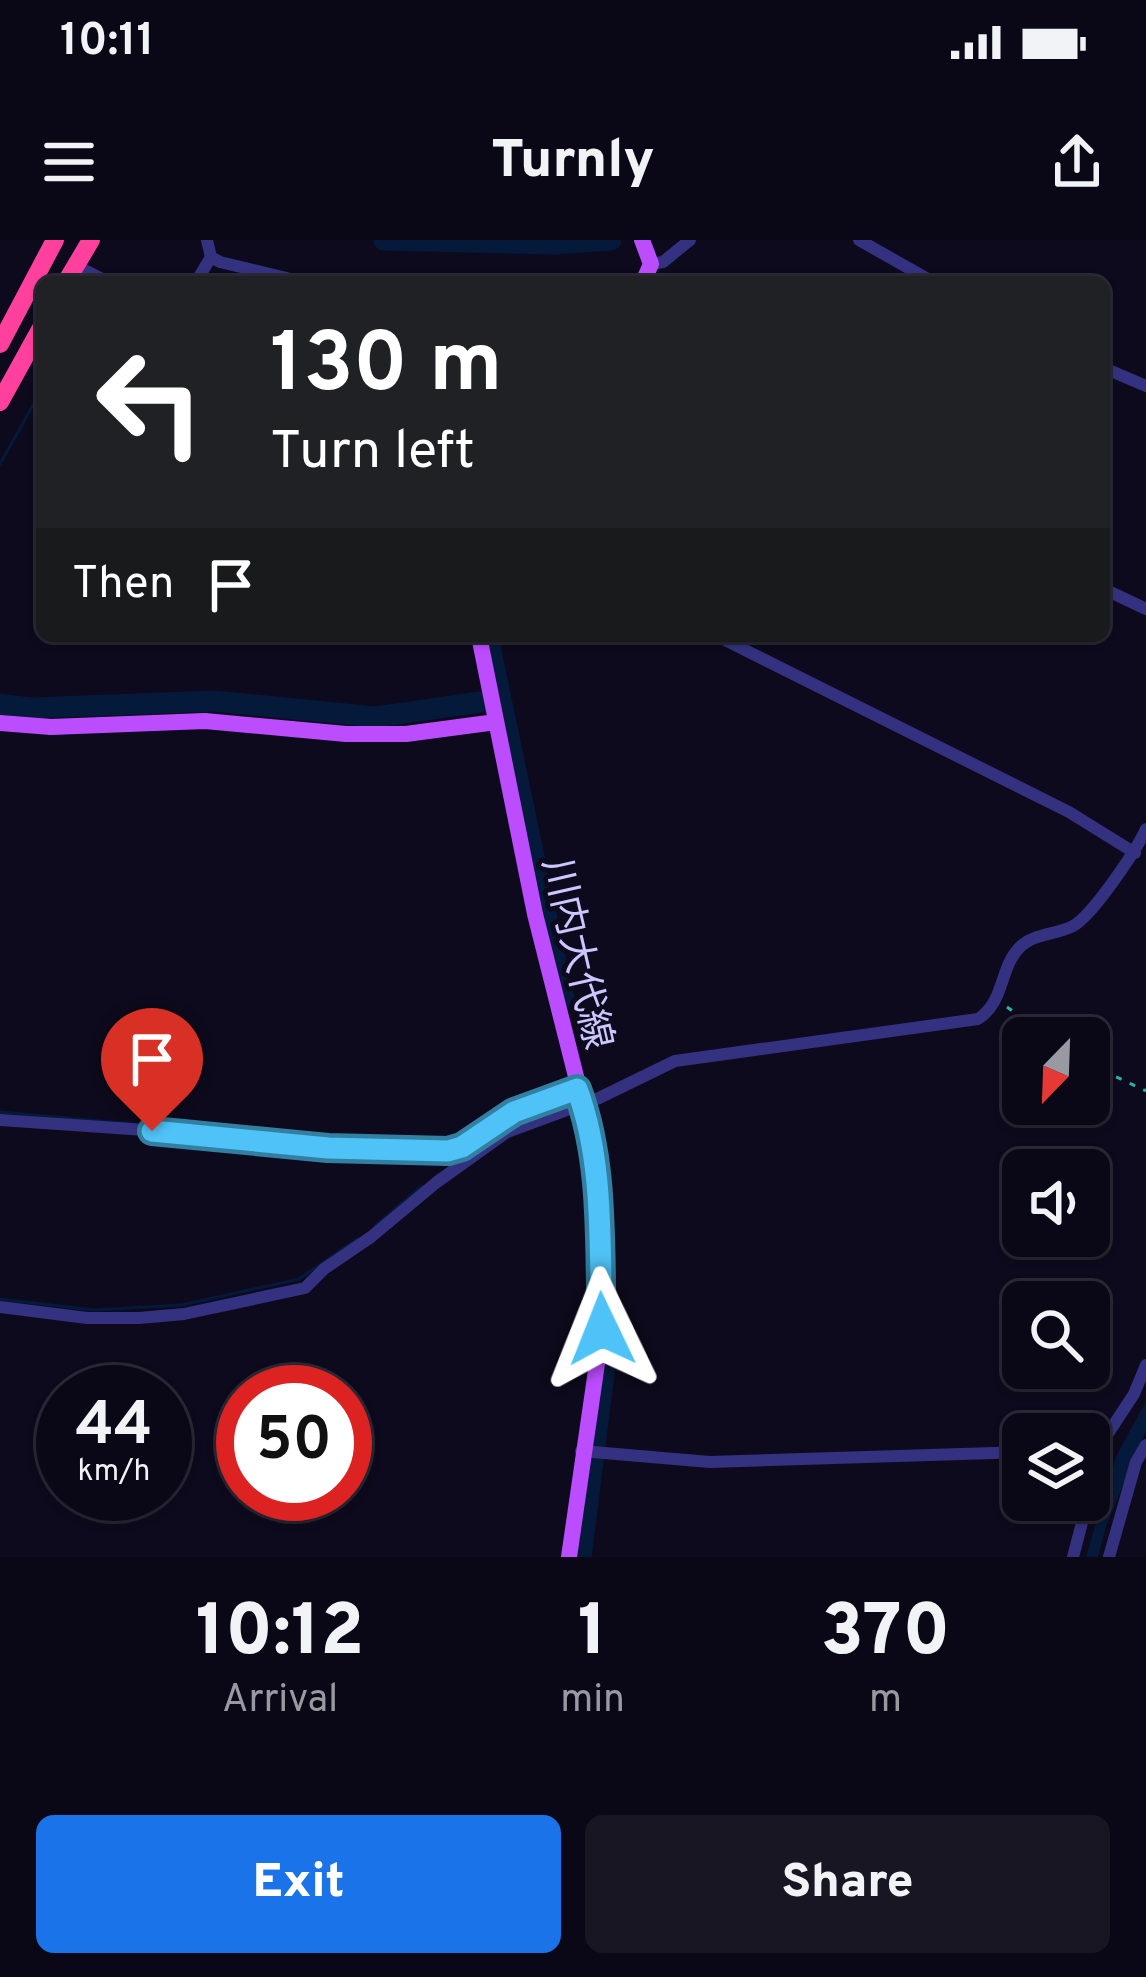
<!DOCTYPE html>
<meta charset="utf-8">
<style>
:root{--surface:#0a0816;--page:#181623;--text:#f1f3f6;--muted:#999aa1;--line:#2a2935;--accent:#1a73e8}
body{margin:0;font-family:Overpass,"Noto Sans JP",sans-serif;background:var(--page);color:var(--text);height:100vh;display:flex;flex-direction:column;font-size:45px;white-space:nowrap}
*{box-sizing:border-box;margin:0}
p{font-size:39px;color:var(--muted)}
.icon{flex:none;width:66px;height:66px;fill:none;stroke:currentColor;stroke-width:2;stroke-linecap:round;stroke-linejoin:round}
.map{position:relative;height:1317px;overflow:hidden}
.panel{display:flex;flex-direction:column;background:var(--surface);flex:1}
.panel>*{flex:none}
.banner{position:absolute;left:36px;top:36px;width:1074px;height:366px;border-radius:18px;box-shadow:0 3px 9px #0004,0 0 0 3px var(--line);background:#202124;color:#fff;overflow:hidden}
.needle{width:78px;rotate:203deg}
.controls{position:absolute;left:1002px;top:777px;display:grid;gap:24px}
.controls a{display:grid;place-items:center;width:108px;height:108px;border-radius:18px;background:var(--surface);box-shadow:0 3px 9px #0004,0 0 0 3px var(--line);font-size:60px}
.speed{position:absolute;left:36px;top:1125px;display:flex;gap:24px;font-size:60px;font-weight:700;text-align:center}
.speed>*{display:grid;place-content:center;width:156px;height:156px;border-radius:50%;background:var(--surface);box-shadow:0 3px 9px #0004,0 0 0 3px var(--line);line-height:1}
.speed small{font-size:30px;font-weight:400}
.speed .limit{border:18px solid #d22;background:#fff;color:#111}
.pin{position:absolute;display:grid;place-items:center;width:102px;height:102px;color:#fff;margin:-123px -51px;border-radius:50% 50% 50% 0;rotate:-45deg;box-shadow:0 0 12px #0007}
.pin .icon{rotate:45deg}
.me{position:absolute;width:132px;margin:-66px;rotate:358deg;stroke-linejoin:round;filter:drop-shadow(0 0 9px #0008)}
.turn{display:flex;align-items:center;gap:42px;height:252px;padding:0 36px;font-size:54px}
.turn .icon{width:156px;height:156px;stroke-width:2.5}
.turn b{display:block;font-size:84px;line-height:102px}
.then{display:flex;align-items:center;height:114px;padding:0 36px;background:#0003;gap:24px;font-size:45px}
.eta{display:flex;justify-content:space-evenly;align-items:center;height:204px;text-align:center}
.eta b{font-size:72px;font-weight:800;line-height:84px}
.cta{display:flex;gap:24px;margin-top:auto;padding:24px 36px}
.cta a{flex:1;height:138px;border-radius:18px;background:var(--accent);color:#fff;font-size:48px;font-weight:800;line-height:138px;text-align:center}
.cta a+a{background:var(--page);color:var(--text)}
.status{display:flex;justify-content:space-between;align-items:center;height:84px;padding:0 60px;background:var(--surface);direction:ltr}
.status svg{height:33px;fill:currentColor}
header{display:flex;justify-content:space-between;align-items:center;height:156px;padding:0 36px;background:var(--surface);font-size:54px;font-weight:800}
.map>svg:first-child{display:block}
.water{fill:#05193b}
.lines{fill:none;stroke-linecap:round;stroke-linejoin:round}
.stream{stroke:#05193b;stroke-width:3}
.river{stroke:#05193b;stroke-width:21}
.path{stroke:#25b5ab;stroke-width:3;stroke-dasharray:6 9;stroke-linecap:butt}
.minor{stroke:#343280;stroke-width:12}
.major{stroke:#bc4dff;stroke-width:16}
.highway{stroke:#ff419d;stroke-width:18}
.route-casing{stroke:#337fa1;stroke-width:30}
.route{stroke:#4fc3f7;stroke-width:21}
.labels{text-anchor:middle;stroke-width:10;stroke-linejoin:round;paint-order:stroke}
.street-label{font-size:39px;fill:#ccc6ff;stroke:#0d0a1d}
</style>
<div class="status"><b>10:11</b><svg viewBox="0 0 49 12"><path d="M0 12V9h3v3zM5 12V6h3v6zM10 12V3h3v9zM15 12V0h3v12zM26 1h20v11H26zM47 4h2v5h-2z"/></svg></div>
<header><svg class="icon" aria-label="menu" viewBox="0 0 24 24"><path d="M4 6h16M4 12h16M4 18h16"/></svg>Turnly<svg class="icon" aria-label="share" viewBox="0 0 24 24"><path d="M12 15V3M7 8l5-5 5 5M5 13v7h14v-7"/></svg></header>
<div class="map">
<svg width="1146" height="1317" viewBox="0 0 1146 1317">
<rect width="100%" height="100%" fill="#0d0a1d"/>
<!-- water -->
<path class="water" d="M 1146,1161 L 1146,1191 L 1106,1286 L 1098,1317 L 1086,1317 L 1116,1217 Z"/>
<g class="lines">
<!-- stream -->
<path class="stream" d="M 0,224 L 42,149
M 0,872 L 325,901 L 417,902 L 433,906
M 498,891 L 514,879 L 565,860
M 375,986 L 422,946
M 0,1059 L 93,1070 L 182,1065 L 299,1039 L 357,999"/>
<!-- river -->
<path class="river" d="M 384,0 L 555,4 L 611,0
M 488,396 L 501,459
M 0,464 L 30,468 L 215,461 L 376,477 L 501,459 L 564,759
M 581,1317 L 607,1109"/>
<!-- path -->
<path class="path" d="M 1007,767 L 1049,798
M 1089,824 L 1146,851"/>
<!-- minor -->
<path class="minor" d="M 207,0 L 211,17 L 220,22 L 303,42
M 859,0 L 933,42
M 651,24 L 663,22 L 690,0
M 75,25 L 108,42
M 196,42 L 211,17
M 1104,128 L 1146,146
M 1104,349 L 1146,369
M 717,396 L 1069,572 L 1135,613
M 0,880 L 189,893 L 329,908 L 448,911 L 462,907 L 514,872 L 577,849
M 0,1067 L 87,1078 L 139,1078 L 184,1074 L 305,1048 L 324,1029 L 371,997 L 437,942 L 507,892 L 599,858 L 675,821 L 978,779 C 1005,762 999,728 1020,707 C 1034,693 1056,695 1073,686 C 1092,676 1136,611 1146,589
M 581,1211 L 710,1222 L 1023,1212
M 1089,1255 L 1107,1195 L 1134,1154 L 1146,1125
M 1073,1317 L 1088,1260
M 1109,1317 L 1136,1222 L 1146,1205"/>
<!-- major -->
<path class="major" d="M 642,0 L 651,24 L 643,42
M 479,396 L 535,674 L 588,884 L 598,956 L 602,1089 L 569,1317
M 0,483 L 51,487 L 205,481 L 346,494 L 406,494 L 496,482"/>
<!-- highway -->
<path class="highway" d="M 66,42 L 91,0
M 0,104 L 55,0
M 0,162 L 42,86"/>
</g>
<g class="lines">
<!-- route casing -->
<g class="route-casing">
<path id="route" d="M 152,891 L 328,908 L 448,911 L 462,907 L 514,872 L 577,849 C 605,924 599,1010 602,1089"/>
</g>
<!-- route -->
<use href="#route" class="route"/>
</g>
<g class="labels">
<!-- street labels -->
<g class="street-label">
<text transform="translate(579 713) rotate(77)" y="14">川内大代線</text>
</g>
</g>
</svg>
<div class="controls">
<a><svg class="needle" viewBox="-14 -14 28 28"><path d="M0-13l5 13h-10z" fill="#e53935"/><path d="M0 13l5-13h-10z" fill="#999aa1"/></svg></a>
<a><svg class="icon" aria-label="sound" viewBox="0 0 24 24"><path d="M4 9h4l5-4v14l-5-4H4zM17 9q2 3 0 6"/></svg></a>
<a><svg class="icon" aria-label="search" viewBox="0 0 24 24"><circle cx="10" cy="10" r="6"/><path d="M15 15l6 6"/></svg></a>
<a><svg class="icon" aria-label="layers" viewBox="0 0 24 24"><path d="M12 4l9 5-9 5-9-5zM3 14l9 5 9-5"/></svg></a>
</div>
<div class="speed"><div>44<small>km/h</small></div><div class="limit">50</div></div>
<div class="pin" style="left:152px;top:891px;background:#d93025"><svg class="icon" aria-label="arrive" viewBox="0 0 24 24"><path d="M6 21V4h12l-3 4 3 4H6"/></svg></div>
<svg class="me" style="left:602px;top:1089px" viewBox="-20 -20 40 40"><path d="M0-17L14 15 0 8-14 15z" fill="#4fc3f7" stroke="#fff" stroke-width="4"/></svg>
<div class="banner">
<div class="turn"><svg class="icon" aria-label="left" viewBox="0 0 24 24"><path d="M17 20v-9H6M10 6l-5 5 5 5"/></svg><div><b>130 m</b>Turn left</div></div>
<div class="then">Then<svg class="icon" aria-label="arrive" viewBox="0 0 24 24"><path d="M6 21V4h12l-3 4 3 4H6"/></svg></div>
</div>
</div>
<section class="panel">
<div class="eta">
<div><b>10:12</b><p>Arrival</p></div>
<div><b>1</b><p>min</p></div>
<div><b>370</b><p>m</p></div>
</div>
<div class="cta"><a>Exit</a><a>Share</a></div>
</section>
